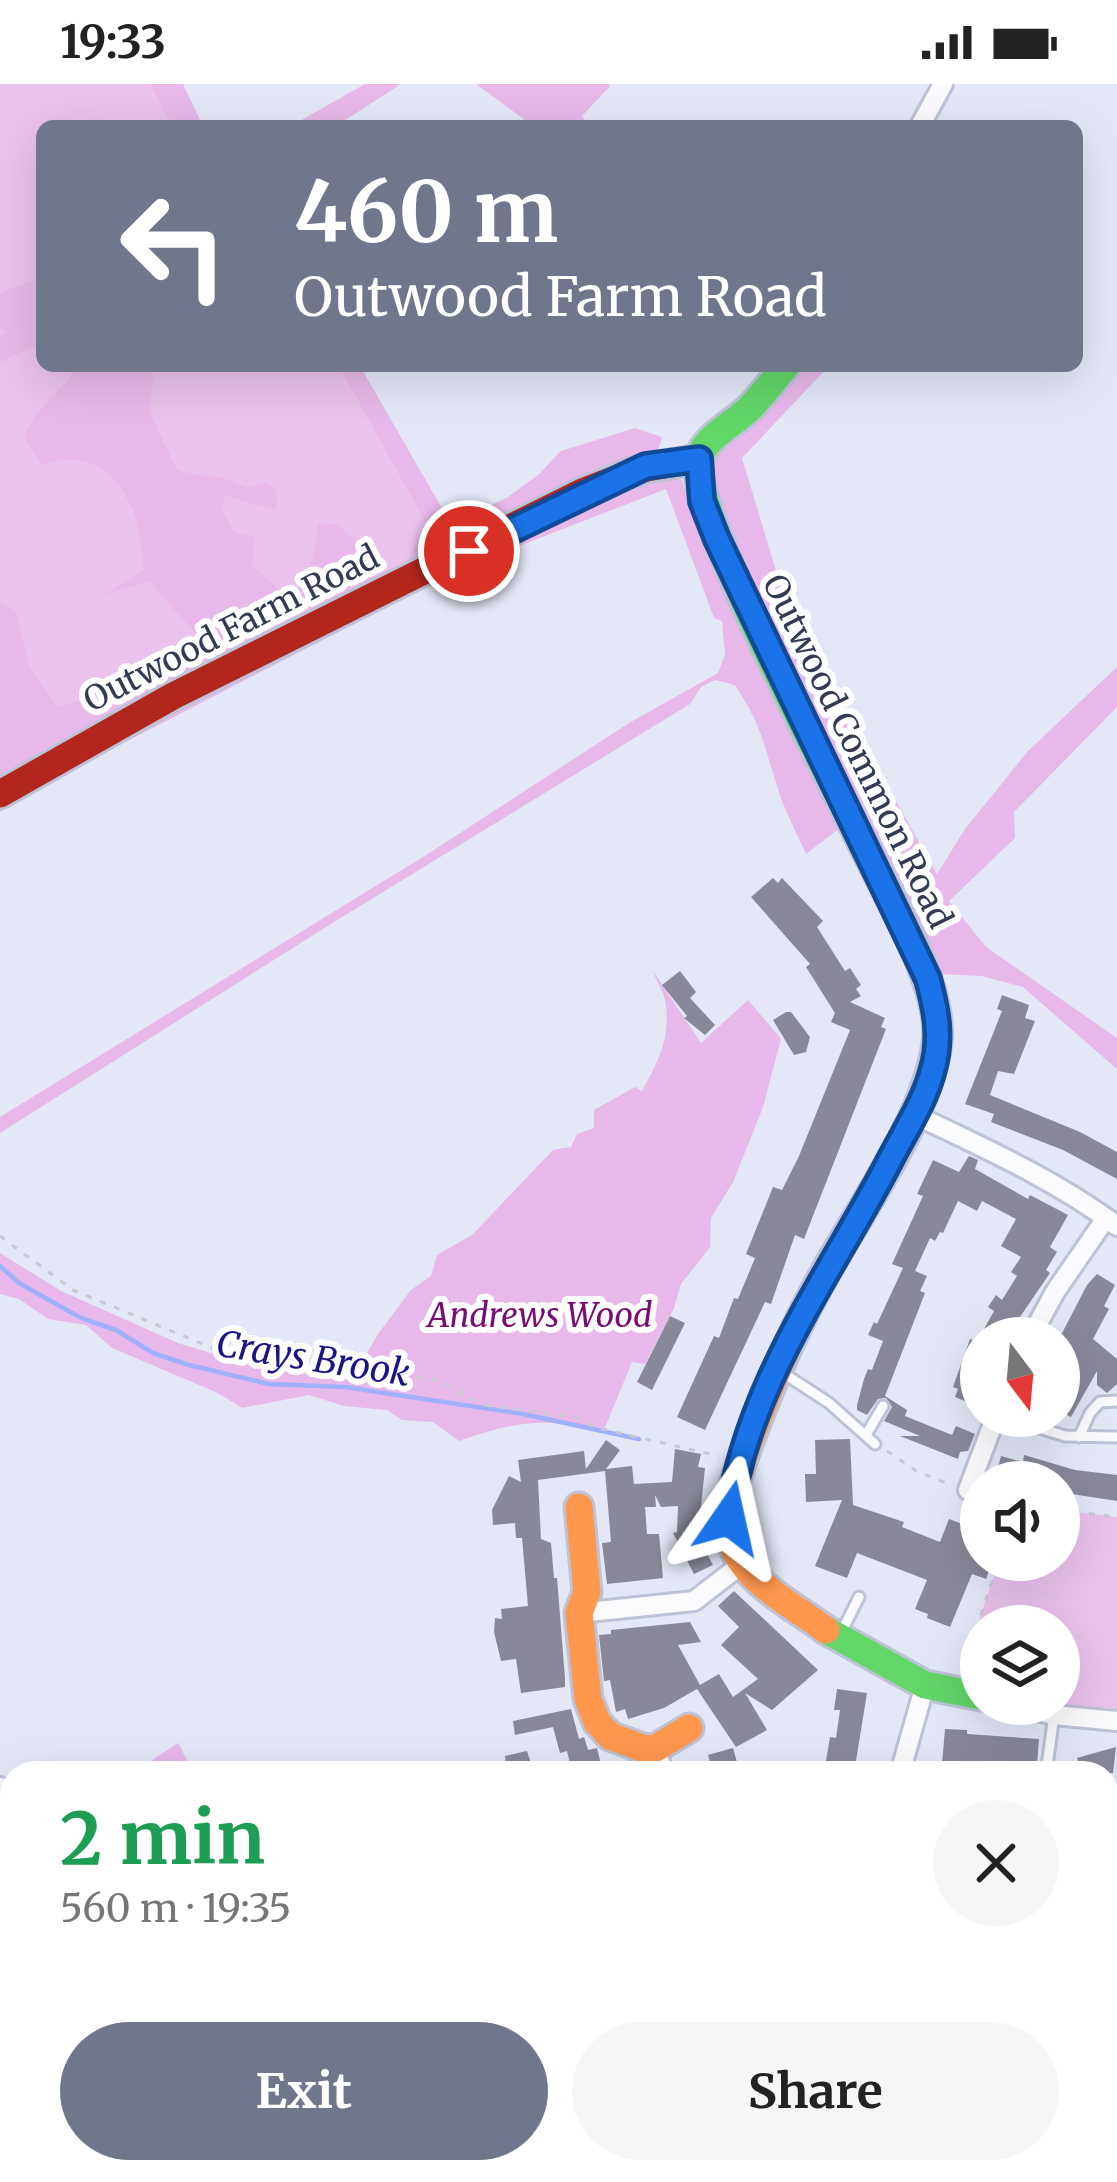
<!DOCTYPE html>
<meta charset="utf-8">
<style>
:root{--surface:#fff;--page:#f6f6f6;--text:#222;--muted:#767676;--accent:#70778d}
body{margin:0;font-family:Merriweather,serif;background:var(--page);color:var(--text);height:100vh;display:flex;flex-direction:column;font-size:45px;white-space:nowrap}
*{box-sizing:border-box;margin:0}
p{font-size:39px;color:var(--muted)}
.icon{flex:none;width:66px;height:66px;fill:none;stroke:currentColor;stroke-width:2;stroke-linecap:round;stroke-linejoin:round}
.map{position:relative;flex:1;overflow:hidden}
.sheet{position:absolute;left:0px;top:1677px;width:1119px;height:423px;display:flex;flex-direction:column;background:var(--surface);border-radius:36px 36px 0 0;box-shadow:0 12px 48px #0002}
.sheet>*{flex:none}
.hud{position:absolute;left:36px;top:36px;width:1047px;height:252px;border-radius:18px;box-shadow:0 12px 48px #0002;background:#70778d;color:#fff;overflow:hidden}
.needle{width:78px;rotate:164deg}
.controls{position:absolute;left:960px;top:1233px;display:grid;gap:24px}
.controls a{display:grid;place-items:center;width:120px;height:120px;border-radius:50%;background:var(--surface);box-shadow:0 12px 48px #0002;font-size:60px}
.pin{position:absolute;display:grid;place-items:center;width:102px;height:102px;color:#fff;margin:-51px;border:6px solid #fff;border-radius:50%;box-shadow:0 3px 12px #0007}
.me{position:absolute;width:132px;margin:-66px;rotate:11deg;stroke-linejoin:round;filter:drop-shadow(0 0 9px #0008)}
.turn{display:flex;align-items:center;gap:42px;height:252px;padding:0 60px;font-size:54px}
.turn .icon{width:156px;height:156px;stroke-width:2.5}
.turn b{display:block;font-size:84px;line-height:102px}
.round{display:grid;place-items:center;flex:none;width:126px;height:126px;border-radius:63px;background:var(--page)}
.summary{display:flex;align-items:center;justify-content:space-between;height:204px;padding:0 60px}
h1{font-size:72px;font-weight:700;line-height:90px;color:#1e9e55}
.primary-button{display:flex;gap:24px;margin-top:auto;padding:24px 60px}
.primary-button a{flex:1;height:138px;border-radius:72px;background:var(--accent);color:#fff;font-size:48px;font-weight:700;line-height:138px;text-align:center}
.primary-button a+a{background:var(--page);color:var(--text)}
.status{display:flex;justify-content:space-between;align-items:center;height:84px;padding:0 60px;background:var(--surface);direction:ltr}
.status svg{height:33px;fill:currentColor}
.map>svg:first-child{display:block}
.green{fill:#eac2ed}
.forest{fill:#e8b8ea}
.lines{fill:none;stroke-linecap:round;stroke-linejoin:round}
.stream{stroke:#9eb1fa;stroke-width:4.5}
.building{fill:#898899}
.lane-casing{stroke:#bdc3d6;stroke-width:15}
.street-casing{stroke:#bdc3d6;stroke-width:24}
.fast-casing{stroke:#bdc3d6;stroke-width:33}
.slow-casing{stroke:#bdc3d6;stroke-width:33}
.jam-casing{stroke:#bdc3d6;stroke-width:33}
.path{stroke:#c7cad1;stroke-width:3;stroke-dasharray:6 9;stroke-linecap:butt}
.lane{stroke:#fbfbfe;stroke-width:9}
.street{stroke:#fbfbfe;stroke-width:18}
.fast{stroke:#63d668;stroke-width:27}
.slow{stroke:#ff974d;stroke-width:27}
.jam{stroke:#b3261e;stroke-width:27}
.route-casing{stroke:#114b97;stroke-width:30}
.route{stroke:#1a73e8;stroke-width:21}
.labels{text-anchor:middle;stroke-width:12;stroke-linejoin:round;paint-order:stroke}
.street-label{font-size:33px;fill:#323a54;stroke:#fff}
.park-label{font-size:33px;font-style:italic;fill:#7b0c73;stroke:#fff}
.water-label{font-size:36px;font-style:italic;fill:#1a1587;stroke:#fff}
</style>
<div class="status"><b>19:33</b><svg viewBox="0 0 49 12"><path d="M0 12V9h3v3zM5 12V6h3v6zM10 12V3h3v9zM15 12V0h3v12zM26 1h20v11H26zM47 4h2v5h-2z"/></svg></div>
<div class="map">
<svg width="1117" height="2098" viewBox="0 0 1117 2098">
<rect width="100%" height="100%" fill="#e3e7f6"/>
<!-- green -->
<path class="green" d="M 0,0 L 164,0 L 169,42 L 42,42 L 42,195 L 0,216 Z
M 42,214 L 42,282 L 338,282 L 442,466 L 0,710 L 0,228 Z
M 1059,1426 L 1117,1433 L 1117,1637 L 1010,1620 L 1059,1620 L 1059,1542 L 981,1542 L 981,1613 L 956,1607 L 999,1476 L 1059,1476 Z
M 0,1985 L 12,2007 L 12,2088 L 57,2088 L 62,2098 L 0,2098 Z"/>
<!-- forest -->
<path class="forest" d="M 150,0 L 183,0 L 203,42 L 172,42 Z
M 365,0 L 401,0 L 336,42 L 291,42 Z
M 476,0 L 609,0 L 610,2 L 582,32 L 588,42 L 533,42 Z
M 42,193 L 42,259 L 0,278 L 0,252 L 7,247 L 0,244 L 0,209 Z
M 71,282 L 139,282 L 153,290 L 150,329 L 177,386 C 202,394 225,389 245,404 L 265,398 L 277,407 L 276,427 L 225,411 L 222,427 L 234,448 L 255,453 L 252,481 L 289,514 C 311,492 315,470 318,439 L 339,441 L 397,500 L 642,390 L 677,385 L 758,585 L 840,744 L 806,770 C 798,752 789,735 782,717 C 766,671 764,644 735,601 L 715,596 L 701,603 L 690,620 L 334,838 L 0,1049 L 0,1033 L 431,768 L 629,639 L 718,589 L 725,571 L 722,537 L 714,534 L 666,405 L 460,485 L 29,708 L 0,728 L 0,519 L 16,527 L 29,581 L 57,622 L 118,609 L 197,570 L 194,548 L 149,497 L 104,511 L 143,486 C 143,424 112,356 41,381 L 25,353 C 35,324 53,315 72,291 Z
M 338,282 L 360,282 L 451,440 L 508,413 L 538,391 L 561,367 L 635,344 L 662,353 L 654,381 L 409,493 C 405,468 414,464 433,451 Z
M 797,282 L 829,282 L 742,374 L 780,500 L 828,596 L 937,790 L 965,745 L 1028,667 L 1117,583 L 1117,623 L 1014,728 L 1015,754 L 949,817 L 986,863 L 1117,954 L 1117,985 L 1023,903 L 982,892 L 936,890 L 896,814 L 720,431 L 711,383 L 716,360 Z
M 653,887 L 701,959 L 748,916 L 781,955 L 763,1023 L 733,1098 L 711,1134 L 710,1163 L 681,1200 L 674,1224 L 645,1280 L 632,1278 L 604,1346 C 540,1334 520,1336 459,1357 L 433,1338 L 402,1336 L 387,1326 L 344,1322 L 309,1311 L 242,1324 L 218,1309 L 112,1264 L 86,1241 L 48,1235 L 19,1215 L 0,1210 L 0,1169 L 61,1207 L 178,1259 L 257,1283 L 351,1296 L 378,1250 L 411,1206 L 431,1192 L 437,1171 L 472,1151 L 553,1066 L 571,1063 L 577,1050 L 594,1044 L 594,1026 L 635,1003 L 642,1007 C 659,976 673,949 664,912 C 661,903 655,894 653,887 Z
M 178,1659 L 194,1689 L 133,1689 Z"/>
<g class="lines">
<!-- stream -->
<path class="stream" d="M 0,1182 L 19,1199 L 81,1234 L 116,1246 L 153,1269 L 189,1281 L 269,1300 L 345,1303 L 523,1330 L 639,1355"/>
</g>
<!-- building -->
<path class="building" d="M 773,794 L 778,799 L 782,794 L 823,837 L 817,843 L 845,887 L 850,884 L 861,901 L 856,905 L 861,912 L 850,918 L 885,934 L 881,943 L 886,945 L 804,1155 L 795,1151 L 771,1220 L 765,1218 L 705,1346 L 677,1333 L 714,1252 L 719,1254 L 734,1214 L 738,1215 L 755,1174 L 746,1170 L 773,1103 L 782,1106 L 799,1072 L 850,946 L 831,938 L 835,929 L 806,883 L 810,880 L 751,813 Z
M 680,887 L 696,908 L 690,914 L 715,941 L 705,951 L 684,934 L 687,932 L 662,901 Z
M 1002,911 L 1029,921 L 1025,934 L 1035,937 L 1014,990 L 998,987 L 990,1011 L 1080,1048 L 1117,1068 L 1117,1095 L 1063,1066 L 991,1038 L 994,1030 L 965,1020 L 1002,927 L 997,925 Z
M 786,928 L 791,928 L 810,953 L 806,968 L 794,971 L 773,936 Z
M 969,1072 L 978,1076 L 975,1085 L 1028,1115 L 1030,1111 L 1068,1131 L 1050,1163 L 1057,1168 L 1046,1186 L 1050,1189 L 1011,1246 L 1005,1240 L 997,1254 L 979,1254 L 994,1227 L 988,1223 L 996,1211 L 1002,1216 L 1017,1192 L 1011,1188 L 1021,1173 L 1001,1162 L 1016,1135 L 982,1117 L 977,1127 L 958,1117 L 943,1149 L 940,1148 L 935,1157 L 930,1154 L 915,1187 L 927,1192 L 920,1207 L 925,1209 L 885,1312 L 907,1326 L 905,1332 L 952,1351 L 956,1342 L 975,1350 L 968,1367 L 960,1368 L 958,1375 L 900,1352 L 920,1352 L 884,1337 L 892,1323 L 886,1314 L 878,1315 L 867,1331 L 857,1326 L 857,1321 L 864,1295 L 868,1285 L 872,1286 L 883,1257 L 868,1251 L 874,1238 L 877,1240 L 903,1184 L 892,1180 L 923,1112 L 917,1110 L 933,1076 L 959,1088 Z
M 1097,1190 L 1115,1201 L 1104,1222 L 1109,1225 L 1093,1255 L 1117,1275 L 1117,1300 L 1107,1309 L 1097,1301 L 1097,1287 L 1071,1333 L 1059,1327 L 1059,1282 L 1065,1270 L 1059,1267 L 1059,1255 L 1087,1201 Z
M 670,1232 L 685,1239 L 652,1306 L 637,1298 Z
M 970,1255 L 981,1259 L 981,1306 L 974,1321 L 955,1313 L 958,1305 L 953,1303 Z
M 850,1355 L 853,1421 L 904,1438 L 902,1443 L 940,1458 L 949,1435 L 975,1445 L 974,1450 L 981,1452 L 981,1476 L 993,1476 L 986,1495 L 972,1490 L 950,1543 L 927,1534 L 928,1530 L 915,1525 L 927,1496 L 857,1469 L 847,1494 L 815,1482 L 842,1416 L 806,1418 L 805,1390 L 816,1390 L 815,1356 Z
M 606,1356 L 620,1366 L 606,1385 L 632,1382 L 634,1400 L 672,1398 L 675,1365 L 701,1370 L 698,1383 L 705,1384 L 699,1441 L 701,1458 L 713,1481 L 694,1490 L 673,1449 L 677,1448 L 678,1422 L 661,1423 L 655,1411 L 656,1423 L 645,1423 L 647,1450 L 659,1450 L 663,1494 L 607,1500 L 602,1459 L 611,1458 L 605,1387 L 538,1396 L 541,1455 L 551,1459 L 554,1494 L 557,1494 L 565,1594 L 565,1603 L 521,1609 L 516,1575 L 501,1577 L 494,1548 L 495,1534 L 502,1535 L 501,1525 L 528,1522 L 522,1454 L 516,1454 L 515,1439 L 493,1441 L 492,1426 L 509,1392 L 521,1398 L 518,1376 L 584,1367 L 586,1385 Z
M 1024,1371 L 1075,1386 L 1117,1391 L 1117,1417 L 1059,1408 L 1059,1398 L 996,1392 L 1001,1372 L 1023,1378 Z
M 734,1507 L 818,1586 L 772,1626 L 745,1609 L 767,1646 L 736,1663 L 697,1605 L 664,1624 L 628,1635 L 625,1625 L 616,1628 L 610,1596 L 604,1597 L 599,1551 L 611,1550 L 611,1546 L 690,1538 L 701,1558 L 678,1561 L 700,1601 L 719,1590 L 733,1613 L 758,1595 L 721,1561 L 739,1543 L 718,1522 Z
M 837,1605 L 867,1609 L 854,1689 L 840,1689 L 840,1685 L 828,1684 L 829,1678 L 826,1677 L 830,1653 L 836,1654 L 840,1626 L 834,1626 Z
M 571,1625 L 579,1655 L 584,1653 L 588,1666 L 597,1664 L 603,1689 L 572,1688 L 567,1667 L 560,1669 L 553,1643 L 515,1651 L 513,1637 Z
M 945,1645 L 967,1646 L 967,1650 L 1039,1655 L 1037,1681 L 942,1680 Z
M 1116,1663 L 1113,1689 L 1082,1689 L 1077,1674 Z
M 733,1664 L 740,1689 L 713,1689 L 708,1671 Z
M 527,1667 L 534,1689 L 507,1689 L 505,1672 Z"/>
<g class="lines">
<!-- lane casing -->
<g class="lane-casing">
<path id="lane" d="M 780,1287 L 829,1319 L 875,1360
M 1001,1332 L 1065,1352 L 1117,1353
M 866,1351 L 883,1322
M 1079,1353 L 1090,1329 L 1100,1318 L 1117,1317
M 841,1549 L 859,1513
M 1046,1689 L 1054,1631"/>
</g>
<!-- street casing -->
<g class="street-casing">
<path id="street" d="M 920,42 L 943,0
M 913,1030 C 984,1064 1054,1095 1117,1142
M 1030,1254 L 1055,1208 L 1106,1134
M 968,1406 L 996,1332
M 579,1529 L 694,1517 L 742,1480
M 1009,1620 L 1054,1631 L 1117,1637
M 656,1664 L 663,1689
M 900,1689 L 925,1601
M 0,1703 L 12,1718
M 261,2088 L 267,2098
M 875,2088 L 876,2098
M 917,2098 L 961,2095 L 976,2098"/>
</g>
<!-- fast casing -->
<g class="fast-casing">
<path id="fast" d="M 786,282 C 774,296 762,311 750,324 C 734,340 704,353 699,376 C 688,424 828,689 857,748
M 826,1546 L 925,1601 L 981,1612"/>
</g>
<!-- slow casing -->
<g class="slow-casing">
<path id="slow" d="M 579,1423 L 587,1508 L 579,1529 L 588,1615 L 597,1638 L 610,1652 L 645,1665 L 656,1664 L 689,1644
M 826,1546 C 793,1521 740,1496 730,1452 C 723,1422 740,1383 750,1355 C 770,1301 793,1247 821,1196 C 858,1128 927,1035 937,959 C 945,902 882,801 857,748"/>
</g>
<!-- jam casing -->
<g class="jam-casing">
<path id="jam" d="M 0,710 L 173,612 L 582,408 L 641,385 L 699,375"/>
</g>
<!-- path -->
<path class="path" d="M 0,1152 L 73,1206 L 246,1278 L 382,1296 L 418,1293 L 441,1297 L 483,1321 L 575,1333 L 594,1343 L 719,1372
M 887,1367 L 918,1388 L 951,1401
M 1059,1426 L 1117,1433
M 962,1588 L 999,1476
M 1107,1755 L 1112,1756 L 1117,1788
M 1107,1833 L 1117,1834
M 1107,1929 L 1117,1919
M 1107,1979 L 1117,1982"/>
<!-- lane -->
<use href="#lane" class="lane"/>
<!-- street -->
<use href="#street" class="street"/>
<!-- fast -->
<use href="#fast" class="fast"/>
<!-- slow -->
<use href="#slow" class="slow"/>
<!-- jam -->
<use href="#jam" class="jam"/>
</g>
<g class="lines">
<!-- route casing -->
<g class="route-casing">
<path id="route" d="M 469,467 L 646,382 L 699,375 L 702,417 L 717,455 L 928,895 C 936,925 942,953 933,985 C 925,1017 905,1047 890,1076 C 831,1190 745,1303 729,1434"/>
</g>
<!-- route -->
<use href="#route" class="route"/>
</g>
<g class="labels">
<!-- street labels -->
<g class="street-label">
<text transform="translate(231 544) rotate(-27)" y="12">Outwood Farm Road</text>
<text transform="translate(858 667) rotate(64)" y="12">Outwood Common Road</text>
</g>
<!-- park labels -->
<g class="park-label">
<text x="540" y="1243">Andrews Wood</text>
</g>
<!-- water labels -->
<g class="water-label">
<text transform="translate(313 1274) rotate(9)" y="13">Crays Brook</text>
</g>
</g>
</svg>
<div class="controls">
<a><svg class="needle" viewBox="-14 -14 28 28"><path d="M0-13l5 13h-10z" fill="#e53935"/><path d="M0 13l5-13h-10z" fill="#767676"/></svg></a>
<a><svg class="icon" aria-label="sound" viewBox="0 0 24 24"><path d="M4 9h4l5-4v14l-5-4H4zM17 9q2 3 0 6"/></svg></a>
<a><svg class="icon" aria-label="layers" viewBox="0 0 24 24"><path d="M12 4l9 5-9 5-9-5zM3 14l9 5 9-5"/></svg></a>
</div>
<div class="pin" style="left:469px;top:467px;background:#d93025"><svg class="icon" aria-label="arrive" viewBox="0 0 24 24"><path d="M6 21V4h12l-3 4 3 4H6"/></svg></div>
<svg class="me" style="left:729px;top:1434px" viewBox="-20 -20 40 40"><path d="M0-17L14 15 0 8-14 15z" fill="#1a73e8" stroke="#fff" stroke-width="4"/></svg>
<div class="hud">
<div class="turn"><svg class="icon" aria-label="left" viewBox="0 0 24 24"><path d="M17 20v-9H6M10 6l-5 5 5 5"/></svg><div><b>460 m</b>Outwood Farm Road</div></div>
</div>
<section class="sheet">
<div class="summary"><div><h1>2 min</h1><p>560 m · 19:35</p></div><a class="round"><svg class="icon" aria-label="close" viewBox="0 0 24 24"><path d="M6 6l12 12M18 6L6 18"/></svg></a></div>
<div class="primary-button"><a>Exit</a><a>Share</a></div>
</section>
</div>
